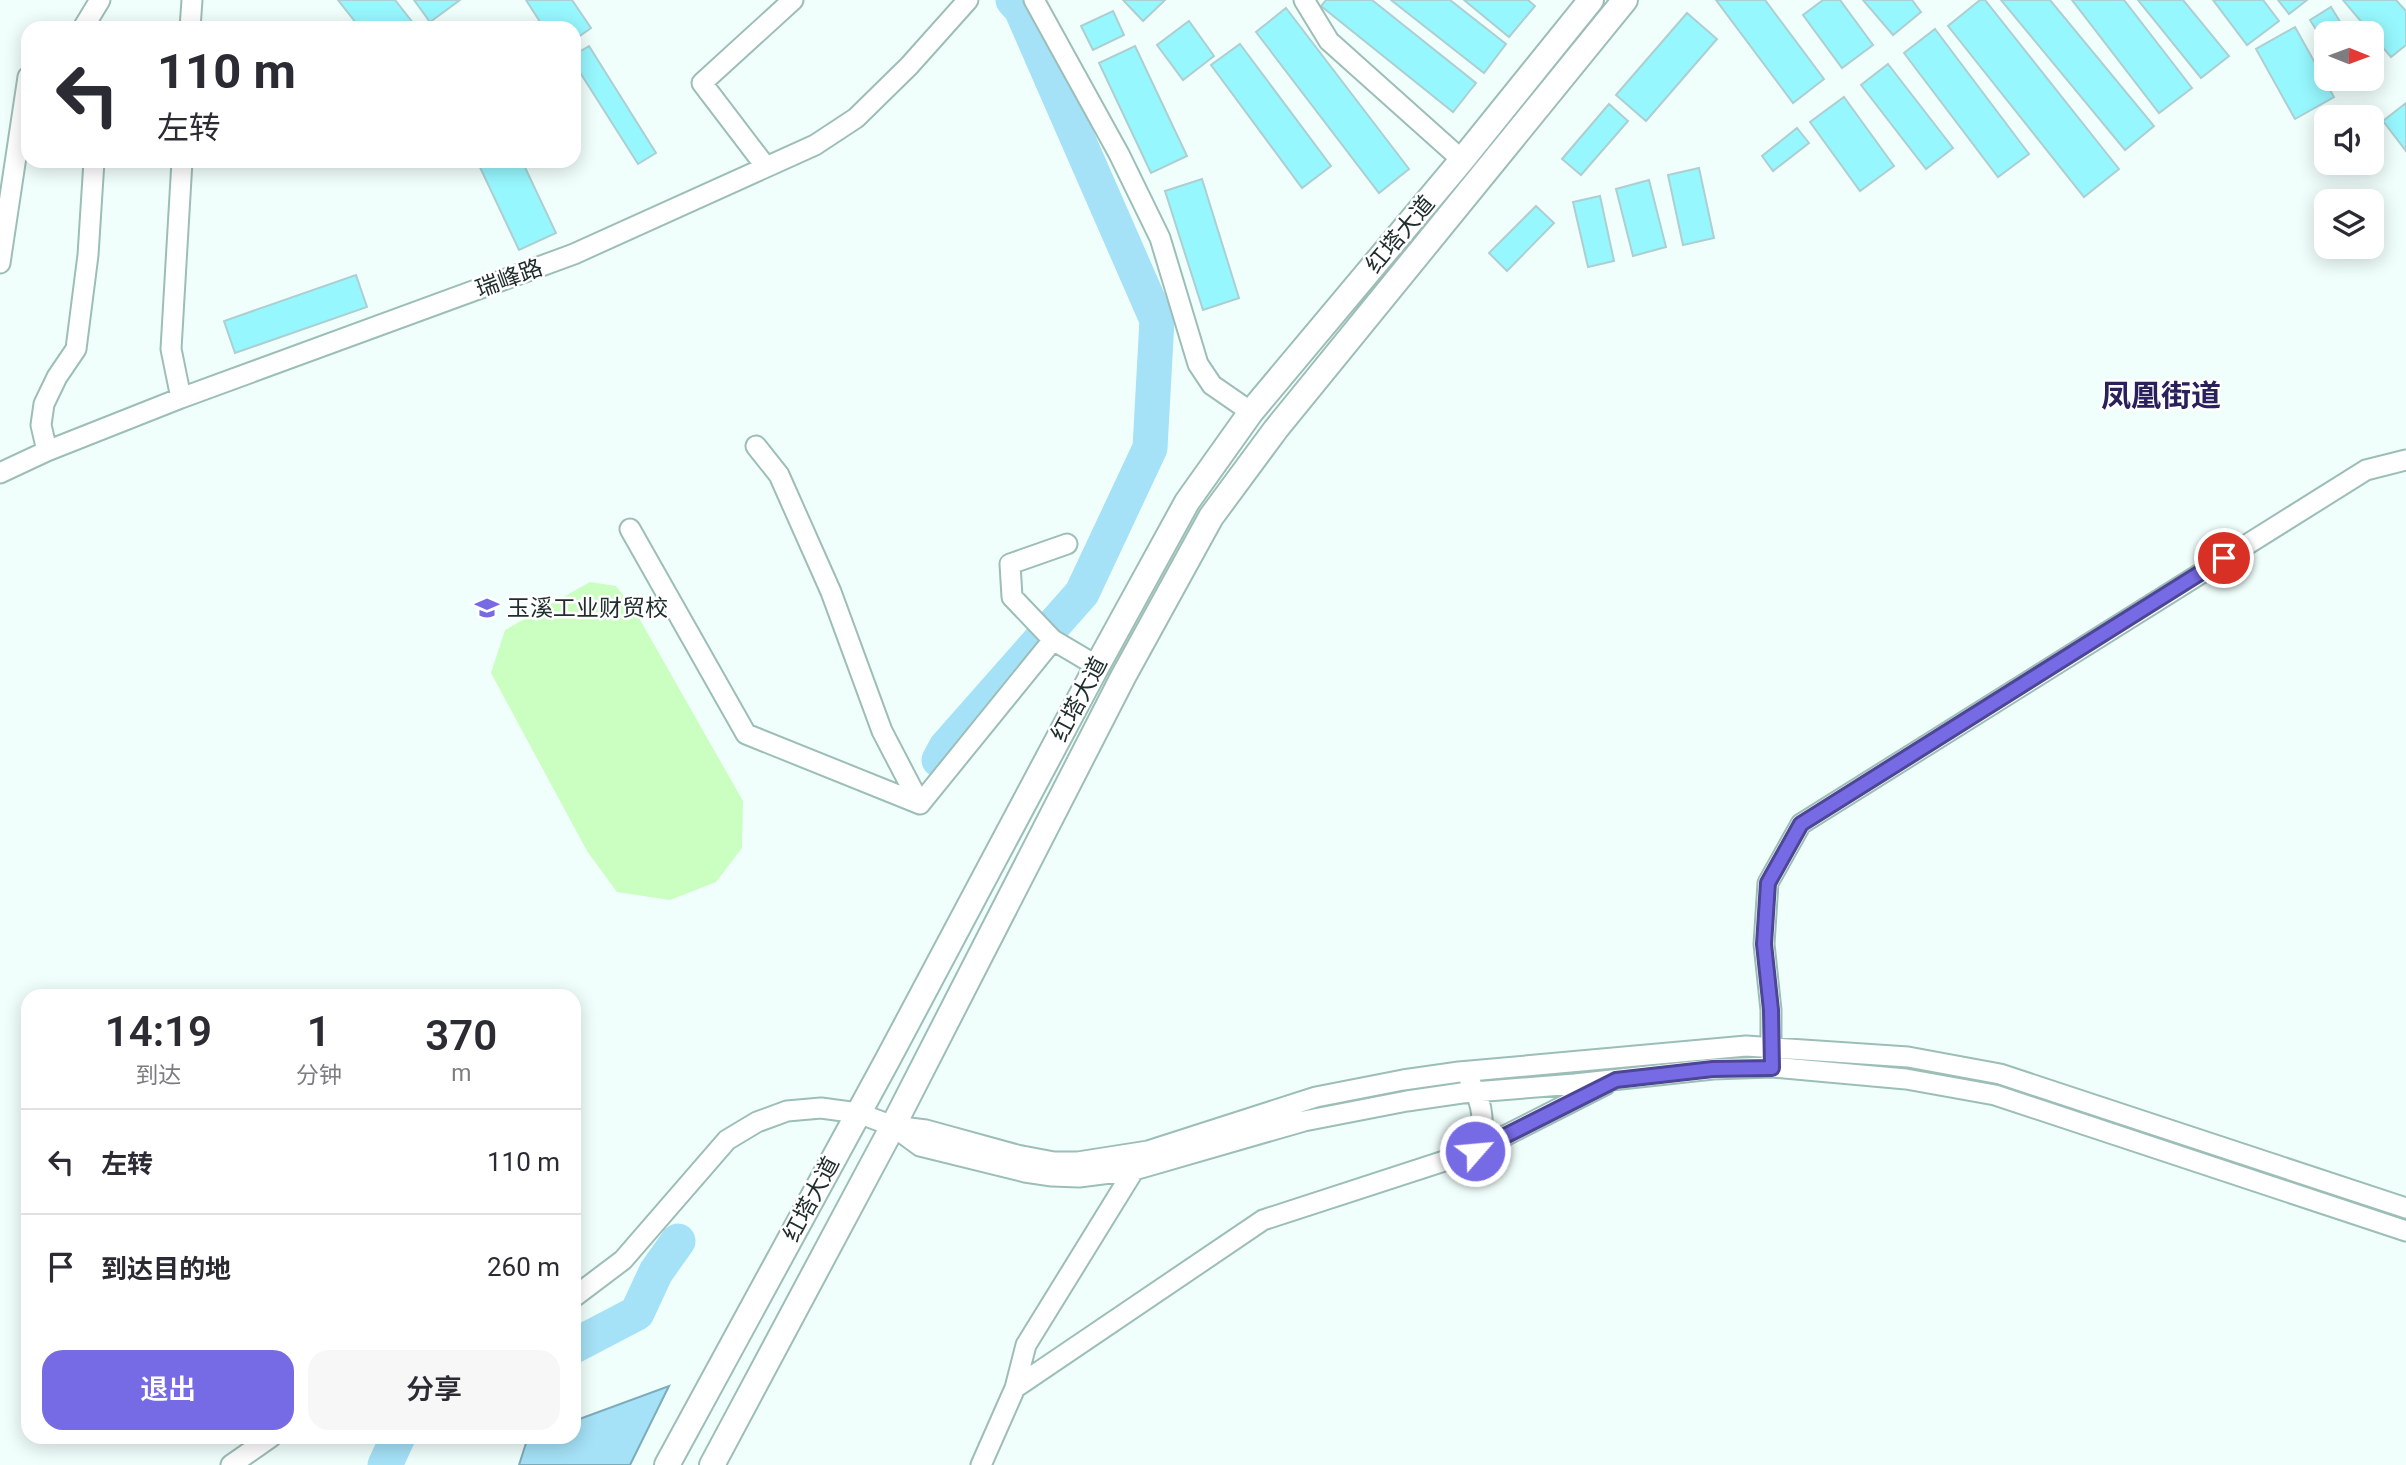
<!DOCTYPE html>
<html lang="zh">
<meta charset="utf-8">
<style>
:root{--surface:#fff;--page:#f7f7f7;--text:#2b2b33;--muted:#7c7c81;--line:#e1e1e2;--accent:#776ae5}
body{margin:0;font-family:Roboto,"Noto Sans SC",sans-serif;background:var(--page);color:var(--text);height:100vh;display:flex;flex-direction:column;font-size:26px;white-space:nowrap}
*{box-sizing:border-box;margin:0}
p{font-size:23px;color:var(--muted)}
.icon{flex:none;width:38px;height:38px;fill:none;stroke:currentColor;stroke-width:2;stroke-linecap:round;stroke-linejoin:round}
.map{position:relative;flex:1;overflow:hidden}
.panel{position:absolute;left:21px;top:989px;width:560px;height:455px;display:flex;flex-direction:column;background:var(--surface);border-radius:21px;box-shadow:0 4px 18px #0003}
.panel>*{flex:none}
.guide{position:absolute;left:21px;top:21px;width:560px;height:147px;border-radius:21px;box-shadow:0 4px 18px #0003;background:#fff;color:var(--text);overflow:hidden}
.needle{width:46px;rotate:91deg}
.controls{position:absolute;left:2314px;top:21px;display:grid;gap:14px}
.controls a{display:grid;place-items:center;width:70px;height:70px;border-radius:14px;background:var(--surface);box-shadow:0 4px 18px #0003;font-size:35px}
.pin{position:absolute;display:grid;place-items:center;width:60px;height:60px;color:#fff;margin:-30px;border:4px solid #fff;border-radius:50%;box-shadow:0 2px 7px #0007}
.me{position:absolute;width:77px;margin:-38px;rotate:63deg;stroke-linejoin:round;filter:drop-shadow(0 0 5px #0008)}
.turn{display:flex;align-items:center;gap:24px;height:147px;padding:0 21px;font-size:32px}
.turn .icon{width:91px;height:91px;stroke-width:2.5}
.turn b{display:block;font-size:49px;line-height:60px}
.eta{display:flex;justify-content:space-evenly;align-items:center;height:119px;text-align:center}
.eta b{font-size:42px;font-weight:600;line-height:49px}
.cta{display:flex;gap:14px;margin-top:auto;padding:14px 21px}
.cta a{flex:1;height:80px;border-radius:21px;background:var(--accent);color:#fff;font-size:28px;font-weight:600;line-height:80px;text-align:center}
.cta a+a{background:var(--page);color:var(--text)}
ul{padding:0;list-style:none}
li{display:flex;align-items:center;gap:21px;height:105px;padding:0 21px;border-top:2px solid var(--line)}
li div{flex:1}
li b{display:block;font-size:26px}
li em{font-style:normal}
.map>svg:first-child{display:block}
.green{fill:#cbfec1}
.water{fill:#a5e1f7;stroke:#7dacba;stroke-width:2}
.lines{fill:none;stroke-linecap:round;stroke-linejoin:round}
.river{stroke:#a5e1f7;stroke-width:35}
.building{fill:#97f7fe;stroke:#accfd2;stroke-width:2}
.minor-casing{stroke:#9cbeb7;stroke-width:23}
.major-casing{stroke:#9cbeb7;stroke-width:28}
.minor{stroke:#fff;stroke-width:19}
.major{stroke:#fff;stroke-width:24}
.route-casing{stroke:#4d4595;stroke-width:18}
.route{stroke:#776ae5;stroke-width:12}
.labels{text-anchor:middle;stroke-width:5;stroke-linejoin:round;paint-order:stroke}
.street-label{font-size:23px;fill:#212f2c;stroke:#fff}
.poi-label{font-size:23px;fill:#212f2c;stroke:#fff;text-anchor:start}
.district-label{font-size:30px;font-weight:bold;fill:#29215c;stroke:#fff}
</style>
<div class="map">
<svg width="2406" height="1465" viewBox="0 0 2406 1465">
<rect width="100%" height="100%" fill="#f1fffc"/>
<!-- green -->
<path class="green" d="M 590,582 L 616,586 L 635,611 L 743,801 L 742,848 L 716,882 L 670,900 L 617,892 L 587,851 L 491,673 L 505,630 Z"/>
<!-- water -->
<path class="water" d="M 669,1386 L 630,1465 L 519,1465 L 528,1437 L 574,1437 L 574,1421 Z"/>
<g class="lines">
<!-- river -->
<path class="river" d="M 939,760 L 946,747 L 1082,593 L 1150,448 L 1157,320 L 1021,9 L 1013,0
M 574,1346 L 637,1313 L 656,1272 L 678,1241
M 385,1465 L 398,1437"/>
</g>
<!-- building -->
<path class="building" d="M 338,0 L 395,0 L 417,28 L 360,28 Z
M 414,0 L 460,0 L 430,22 Z
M 526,0 L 572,0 L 591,28 L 574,40 L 574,28 L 544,28 Z
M 1123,0 L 1165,0 L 1143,21 Z
M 1326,0 L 1372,0 L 1476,83 L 1453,112 L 1321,6 Z
M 1391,0 L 1450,0 L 1506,44 L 1484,73 Z
M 1464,0 L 1528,0 L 1535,6 L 1509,37 Z
M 1716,0 L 1765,0 L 1824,79 L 1793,103 Z
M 1823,0 L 1840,0 L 1873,45 L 1842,68 L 1803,15 Z
M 1863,0 L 1912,0 L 1921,12 L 1893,35 Z
M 1980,0 L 1985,0 L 2119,169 L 2084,197 L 1948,26 Z
M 2001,0 L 2050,0 L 2154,126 L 2125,150 Z
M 2072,0 L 2124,0 L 2192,88 L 2159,113 Z
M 2138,0 L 2183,0 L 2229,56 L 2201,78 Z
M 2213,0 L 2263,0 L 2279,21 L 2247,45 Z
M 2278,0 L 2307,0 L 2289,14 Z
M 2343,0 L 2396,0 L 2406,11 L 2406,45 L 2391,57 Z
M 2331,7 L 2347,33 L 2326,33 L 2326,45 L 2310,20 Z
M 1286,8 L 1409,169 L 1379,193 L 1256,32 Z
M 1113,11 L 1124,35 L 1093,50 L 1081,26 Z
M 1687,13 L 1717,39 L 1646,121 L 1616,95 Z
M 1189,21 L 1214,56 L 1183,80 L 1157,45 Z
M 2295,27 L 2334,97 L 2295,119 L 2256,49 Z
M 1935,29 L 2029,154 L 1998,177 L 1904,53 Z
M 1240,44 L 1331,166 L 1302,188 L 1211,65 Z
M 589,46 L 656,153 L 638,164 L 574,63 L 574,55 Z
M 1135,46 L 1187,156 L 1151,173 L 1099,63 Z
M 1888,64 L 1953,148 L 1926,169 L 1861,85 Z
M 1844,97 L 1894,166 L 1860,191 L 1810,122 Z
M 2406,103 L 2406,151 L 2383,121 Z
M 1609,104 L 1628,121 L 1581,175 L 1562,159 Z
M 1797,128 L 1809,143 L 1773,171 L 1762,156 Z
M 477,161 L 522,161 L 556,233 L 519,250 Z
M 1699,168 L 1714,238 L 1683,245 L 1668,175 Z
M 1202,179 L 1239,298 L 1203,310 L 1165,191 Z
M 1649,180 L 1666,247 L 1633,256 L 1616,189 Z
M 1600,196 L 1614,261 L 1588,267 L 1573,202 Z
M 1536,206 L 1554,223 L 1507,271 L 1489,253 Z
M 356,275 L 367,307 L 235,353 L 224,321 Z"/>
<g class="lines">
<!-- minor casing -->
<g class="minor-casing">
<path id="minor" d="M 1034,0 L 1119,154 L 1160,238 L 1198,364 L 1212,385 L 1251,412
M 1304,0 L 1329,41 L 1462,160
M 83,28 L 100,0
M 190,28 L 192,0
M 766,167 L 702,83 L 793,0
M 0,263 L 28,77
M 181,398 L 171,349 L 182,161
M 756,446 L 779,475 L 831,592 L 882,731 L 920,804 L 1053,640
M 47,451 L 41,425 L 44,404 L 57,377 L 76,349 L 88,255 L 94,161
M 0,473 L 47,451 L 181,398 L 574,254 L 815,145 L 856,118 L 909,66 L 968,0
M 630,529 L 746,734 L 920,804
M 1067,544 L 1010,564 L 1012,597 L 1053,640 L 1097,666
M 1771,1058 L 1771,1010 L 1764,944 L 1768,883 L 1801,824 L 2366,470 L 2406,460
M 1470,1082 C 1484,1105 1486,1126 1475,1151
M 894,1127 L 920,1146 L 1025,1172 L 1052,1176 L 1079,1177 L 1134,1170 L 1304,1121 L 1407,1101 L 1462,1093 L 1575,1084 L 1713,1069 L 1772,1067 L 1906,1079 L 1995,1095 L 2406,1231
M 574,1297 L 623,1260 L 727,1140 L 757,1122 L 787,1111 L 821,1108 L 858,1113 L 893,1126 L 926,1130 L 1017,1155 L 1054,1162 L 1078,1162 L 1148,1151 L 1316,1097 L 1403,1080 L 1459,1072 L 1746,1046 L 1908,1057 L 2000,1074 L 2406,1208
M 1015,1388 L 1026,1345 L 1134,1170 L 1135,1163
M 231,1465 L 271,1437
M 981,1465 L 1015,1388 L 1263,1220 L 1475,1151 L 1605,1085"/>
</g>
<!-- major casing -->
<g class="major-casing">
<path id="major" d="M 667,1465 L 888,1059 L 1097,666 L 1187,502 L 1251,412 L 1462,160 L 1591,0
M 712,1465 L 893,1126 L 1123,677 L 1211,517 L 1276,429 L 1625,0"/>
</g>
<!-- minor -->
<use href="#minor" class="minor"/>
<!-- major -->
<use href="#major" class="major"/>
</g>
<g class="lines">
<!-- route casing -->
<g class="route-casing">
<path id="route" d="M 1475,1151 L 1616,1080 L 1713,1069 L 1772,1068 L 1771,1010 L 1764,944 L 1768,883 L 1801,824 L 2224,558"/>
</g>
<!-- route -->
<use href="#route" class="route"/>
</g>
<!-- icons -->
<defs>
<g id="school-bare" transform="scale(1.89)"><path d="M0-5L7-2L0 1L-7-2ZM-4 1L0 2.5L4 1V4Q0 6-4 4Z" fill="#776ae5" stroke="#fff" stroke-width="2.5" paint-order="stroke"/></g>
</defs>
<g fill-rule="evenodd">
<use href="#school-bare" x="487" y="608"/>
</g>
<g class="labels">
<!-- street labels -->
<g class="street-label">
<text transform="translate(1400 234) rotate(-50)" y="8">红塔大道</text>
<text transform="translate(509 278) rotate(-20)" y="8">瑞峰路</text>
<text transform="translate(1079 699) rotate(-62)" y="8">红塔大道</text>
<text transform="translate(811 1199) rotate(-62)" y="8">红塔大道</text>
</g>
<!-- poi labels -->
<g class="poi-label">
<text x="507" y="616">玉溪工业财贸校</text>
</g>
<!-- district labels -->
<g class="district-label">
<text x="2161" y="406">凤凰街道</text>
</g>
</g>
</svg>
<div class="controls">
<a><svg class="needle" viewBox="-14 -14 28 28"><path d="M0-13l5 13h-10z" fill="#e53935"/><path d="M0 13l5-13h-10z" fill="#7c7c81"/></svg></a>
<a><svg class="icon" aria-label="sound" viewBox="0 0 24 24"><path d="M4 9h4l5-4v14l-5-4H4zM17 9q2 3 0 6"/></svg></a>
<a><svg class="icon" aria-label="layers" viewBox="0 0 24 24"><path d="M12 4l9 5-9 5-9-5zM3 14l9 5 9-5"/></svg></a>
</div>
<div class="pin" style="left:2224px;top:558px;background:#d93025"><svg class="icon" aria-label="arrive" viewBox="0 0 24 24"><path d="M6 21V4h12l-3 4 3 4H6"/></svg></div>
<svg class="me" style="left:1475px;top:1151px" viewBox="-20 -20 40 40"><circle r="17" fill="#776ae5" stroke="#fff" stroke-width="3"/><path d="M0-11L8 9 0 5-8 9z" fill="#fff"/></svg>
<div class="guide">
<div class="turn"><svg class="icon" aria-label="left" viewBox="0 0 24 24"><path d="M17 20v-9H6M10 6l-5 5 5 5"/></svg><div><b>110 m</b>左转</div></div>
</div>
<section class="panel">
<div class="eta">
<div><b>14:19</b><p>到达</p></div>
<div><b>1</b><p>分钟</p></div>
<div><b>370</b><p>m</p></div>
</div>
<ul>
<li><svg class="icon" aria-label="left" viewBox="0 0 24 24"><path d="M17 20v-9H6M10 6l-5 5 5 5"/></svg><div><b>左转</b></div><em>110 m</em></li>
<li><svg class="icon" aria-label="arrive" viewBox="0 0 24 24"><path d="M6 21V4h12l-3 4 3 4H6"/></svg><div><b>到达目的地</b></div><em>260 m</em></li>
</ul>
<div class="cta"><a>退出</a><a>分享</a></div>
</section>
</div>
